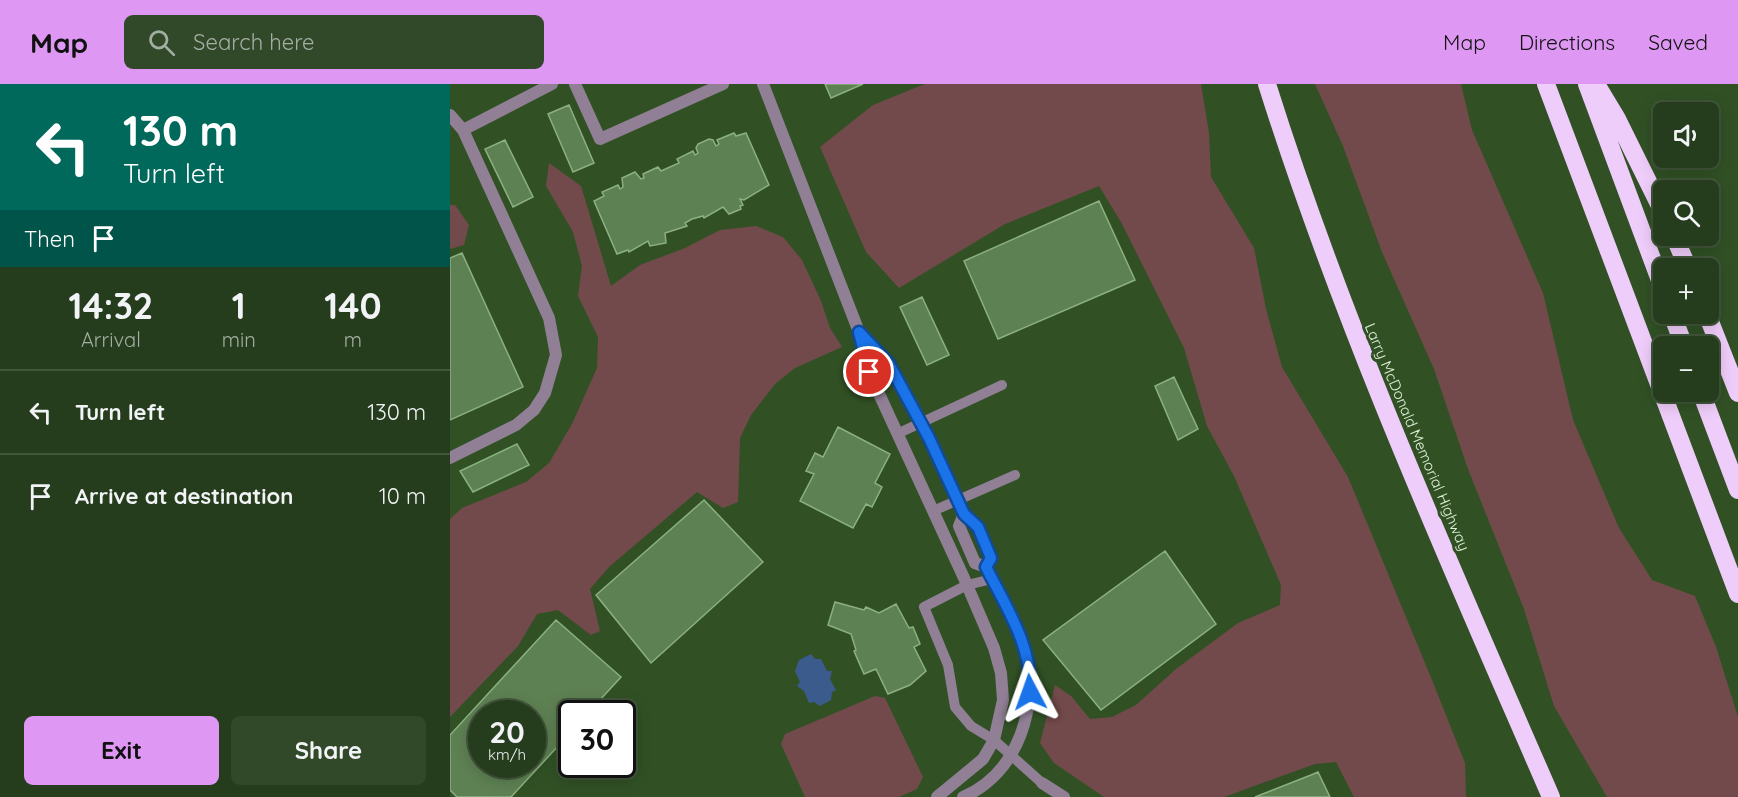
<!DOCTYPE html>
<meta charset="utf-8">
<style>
:root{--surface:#253d1c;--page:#314829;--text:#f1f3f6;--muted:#a3aea3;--line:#42563b;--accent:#de98f3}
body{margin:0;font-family:Quicksand,sans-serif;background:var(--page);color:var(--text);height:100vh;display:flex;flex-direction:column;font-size:22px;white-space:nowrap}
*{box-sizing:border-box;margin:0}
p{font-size:20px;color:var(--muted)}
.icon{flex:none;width:33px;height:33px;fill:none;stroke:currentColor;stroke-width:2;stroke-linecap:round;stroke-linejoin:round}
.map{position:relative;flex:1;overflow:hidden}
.details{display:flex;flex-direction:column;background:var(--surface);width:450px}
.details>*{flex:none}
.top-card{background:#00695c;color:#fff;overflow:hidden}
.controls{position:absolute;left:1203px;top:18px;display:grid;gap:12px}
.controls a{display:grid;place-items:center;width:66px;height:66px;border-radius:9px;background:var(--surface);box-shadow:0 3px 15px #0003,0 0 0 2px var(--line);font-size:30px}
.speed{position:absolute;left:18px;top:616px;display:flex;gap:12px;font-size:30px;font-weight:700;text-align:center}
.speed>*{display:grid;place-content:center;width:78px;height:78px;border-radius:50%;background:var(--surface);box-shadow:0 3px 15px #0003,0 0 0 2px var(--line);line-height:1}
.speed small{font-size:15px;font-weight:400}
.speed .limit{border:3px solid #111;border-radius:9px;background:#fff;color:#111}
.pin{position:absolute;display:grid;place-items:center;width:51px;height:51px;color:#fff;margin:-26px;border:3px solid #fff;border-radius:50%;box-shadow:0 2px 6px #0007}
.me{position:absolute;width:66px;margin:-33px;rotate:356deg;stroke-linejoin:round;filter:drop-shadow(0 0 4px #0008)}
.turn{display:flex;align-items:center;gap:21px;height:126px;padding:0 24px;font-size:27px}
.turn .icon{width:78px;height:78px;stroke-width:2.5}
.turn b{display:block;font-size:42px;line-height:51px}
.then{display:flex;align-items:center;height:57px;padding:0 24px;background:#0003;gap:12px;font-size:22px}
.eta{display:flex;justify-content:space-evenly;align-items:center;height:102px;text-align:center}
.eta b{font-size:36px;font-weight:700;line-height:42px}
.action{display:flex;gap:12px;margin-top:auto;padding:12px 24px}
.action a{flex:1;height:69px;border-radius:9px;background:var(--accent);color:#111;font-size:24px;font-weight:700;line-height:69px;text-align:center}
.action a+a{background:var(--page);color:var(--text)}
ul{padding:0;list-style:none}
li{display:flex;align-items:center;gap:18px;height:84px;padding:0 24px;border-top:2px solid var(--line)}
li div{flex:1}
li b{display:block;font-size:22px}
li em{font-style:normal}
header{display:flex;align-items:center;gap:36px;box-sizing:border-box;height:84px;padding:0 30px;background:var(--accent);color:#111}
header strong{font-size:28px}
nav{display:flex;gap:33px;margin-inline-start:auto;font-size:21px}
.search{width:420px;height:54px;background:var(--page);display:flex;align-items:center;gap:15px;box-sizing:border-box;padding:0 21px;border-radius:9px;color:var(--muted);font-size:22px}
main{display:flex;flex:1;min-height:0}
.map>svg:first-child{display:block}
.green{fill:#734a4b}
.water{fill:#3b5b8c}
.building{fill:#5e8153;stroke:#8cb180;stroke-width:1.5;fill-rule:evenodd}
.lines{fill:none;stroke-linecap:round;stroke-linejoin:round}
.service{stroke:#917f96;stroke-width:10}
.minor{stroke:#917f96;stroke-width:12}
.motorway{stroke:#efcdfa;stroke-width:18}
.route-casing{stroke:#114b97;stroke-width:15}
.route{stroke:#1a73e8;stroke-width:10}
.labels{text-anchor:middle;stroke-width:6;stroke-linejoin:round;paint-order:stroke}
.street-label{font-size:15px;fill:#dcefd6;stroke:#315125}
</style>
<header>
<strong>Map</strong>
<div class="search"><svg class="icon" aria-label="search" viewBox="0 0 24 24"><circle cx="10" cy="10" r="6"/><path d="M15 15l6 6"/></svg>Search here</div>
<nav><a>Map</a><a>Directions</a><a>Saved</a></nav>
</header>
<main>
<section class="details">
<div class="top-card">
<div class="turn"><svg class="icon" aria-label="left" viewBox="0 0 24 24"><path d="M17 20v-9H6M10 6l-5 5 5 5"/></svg><div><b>130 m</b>Turn left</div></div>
<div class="then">Then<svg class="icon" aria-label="arrive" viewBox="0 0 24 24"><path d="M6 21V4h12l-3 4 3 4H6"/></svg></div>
</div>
<div class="eta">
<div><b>14:32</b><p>Arrival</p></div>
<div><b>1</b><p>min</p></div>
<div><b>140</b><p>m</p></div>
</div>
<ul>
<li><svg class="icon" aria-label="left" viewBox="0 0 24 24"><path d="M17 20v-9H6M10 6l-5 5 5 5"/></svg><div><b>Turn left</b></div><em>130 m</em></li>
<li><svg class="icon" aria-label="arrive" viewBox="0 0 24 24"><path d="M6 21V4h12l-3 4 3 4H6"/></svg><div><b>Arrive at destination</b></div><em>10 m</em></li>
</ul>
<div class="action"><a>Exit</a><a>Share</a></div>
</section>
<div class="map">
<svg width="1288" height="713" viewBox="0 0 1288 713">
<rect width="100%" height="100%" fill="#315125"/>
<!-- green -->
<path class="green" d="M 475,0 L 751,0 L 759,49 L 761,93 L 804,164 L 816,225 L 832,283 L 898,393 L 982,596 L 1015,679 L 1016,713 L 904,713 L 886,678 L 865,680 L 774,713 L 654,713 L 604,679 L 590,659 L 605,601 L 621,612 L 640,635 L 662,633 L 686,621 L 726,585 L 788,539 L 830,521 L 831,501 L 784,392 L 757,342 L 734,264 L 671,138 L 649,102 L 555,140 L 449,204 L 416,168 L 370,63 L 423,21 Z
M 865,0 L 1011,0 L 1022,46 L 1093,209 L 1123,336 L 1169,444 L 1202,496 L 1245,512 L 1266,563 L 1288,633 L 1288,713 L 1157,713 L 1104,622 L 1074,525 L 1018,385 L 984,285 L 932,168 L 893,62 Z
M 99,79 L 131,102 L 161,202 L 190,181 L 235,164 L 270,146 L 306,142 L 333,153 L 352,176 L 371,217 L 380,244 L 392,263 L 345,284 L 325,300 L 301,331 L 290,354 L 288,418 L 273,424 L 247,408 L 159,483 L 140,505 L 150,547 L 141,551 L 108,526 L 87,530 L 68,562 L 0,633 L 0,435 L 12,424 L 76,398 L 99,379 L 122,340 L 147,284 L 148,253 L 128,212 L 132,182 L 123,148 L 96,102 Z
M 0,121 L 5,121 L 19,141 L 14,161 L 0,165 Z
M 425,612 L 435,614 L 473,693 L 467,705 L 449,713 L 355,713 L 331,660 L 335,650 Z"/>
<!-- water -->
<path class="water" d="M 361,570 L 365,575 L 371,575 L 377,587 L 382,587 L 380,595 L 386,606 L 382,608 L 381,616 L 370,622 L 364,618 L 359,619 L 354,607 L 347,602 L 350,598 L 345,587 L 349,576 Z"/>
<!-- building -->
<path class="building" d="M 375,0 L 413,0 L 381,14 Z
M 119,21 L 144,79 L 123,88 L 98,30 Z
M 284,49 L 286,52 L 296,49 L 319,101 L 294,116 L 290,115 L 293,121 L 290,122 L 291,125 L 279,130 L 273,123 L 254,134 L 253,132 L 242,135 L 235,139 L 237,142 L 215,149 L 216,159 L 200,162 L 198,157 L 179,168 L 178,166 L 167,170 L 144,117 L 154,112 L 152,108 L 168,101 L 170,105 L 173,103 L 172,94 L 185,88 L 191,95 L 194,94 L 193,90 L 208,83 L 211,87 L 229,79 L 227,75 L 243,67 L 245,71 L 248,69 L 246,64 L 248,60 L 259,55 L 263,56 L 266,62 L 269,60 L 267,56 Z
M 55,56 L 83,113 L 63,123 L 35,65 Z
M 649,117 L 685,196 L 548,255 L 514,177 Z
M 12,169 L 73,303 L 0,336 L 0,174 Z
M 472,213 L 499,271 L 477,281 L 450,223 Z
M 724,293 L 748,345 L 728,356 L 705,302 Z
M 388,343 L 440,370 L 425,399 L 432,403 L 422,423 L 416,420 L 403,444 L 350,417 L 364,390 L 356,387 L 365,369 L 373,373 Z
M 67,360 L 79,381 L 23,408 L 10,387 Z
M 254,416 L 313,478 L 201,579 L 146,511 Z
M 715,467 L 766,540 L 651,626 L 593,556 Z
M 385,518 L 414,526 L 416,523 L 429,529 L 446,520 L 459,544 L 463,543 L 470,560 L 464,563 L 476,587 L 460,601 L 438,610 L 426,585 L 414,590 L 404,567 L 406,566 L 401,550 L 378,541 Z
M 106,536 L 171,593 L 137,630 L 122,630 L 122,647 L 61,713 L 7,713 L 0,706 L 0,651 ZM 32,630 L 82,630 L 82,681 L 32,681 Z
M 868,688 L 880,713 L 805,713 L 861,691 Z"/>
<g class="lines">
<!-- service -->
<path class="service" d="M 449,349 L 552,301
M 483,427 L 565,391
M 542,495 L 517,501 L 474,523 L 498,581 L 505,623 L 521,642 L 544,656 L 592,699"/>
<!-- minor -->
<path class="minor" d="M 125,0 L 150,55 L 273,0
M 313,0 L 409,248 L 419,288 L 514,494 L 544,564 L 551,589 L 553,616 L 544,656 L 533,675 L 487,713
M 0,31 L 13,46 L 99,234 L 106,271 L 95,309 L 84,326 L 66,341 L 0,374
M 13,46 L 102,0
M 410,249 L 439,280 L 479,354 L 514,430 L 509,442 L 525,479 L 536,483 C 549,509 568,538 575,566 C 590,621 568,690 513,713
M 514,430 L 528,443 L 541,474 L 536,483
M 592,699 L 614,713"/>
<!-- motorway -->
<path class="motorway" d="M 817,0 C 894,245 999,478 1101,713
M 1096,0 L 1288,510
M 1137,0 L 1214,207
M 1146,0 L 1167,35 L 1214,130
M 1224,152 L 1238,184
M 1222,230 L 1234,262
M 1257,230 L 1288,309
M 1251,308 L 1288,406"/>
</g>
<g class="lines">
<!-- route casing -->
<g class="route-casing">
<path id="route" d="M 419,288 L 409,248 L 439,280 L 479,354 L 514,430 L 528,443 L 541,474 L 536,483 C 555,521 583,563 580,608"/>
</g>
<!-- route -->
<use href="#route" class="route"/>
</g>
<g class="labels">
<!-- street labels -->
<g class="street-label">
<text transform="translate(967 353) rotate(67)" y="5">Larry McDonald Memorial Highway</text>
</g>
</g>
</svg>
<div class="controls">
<a><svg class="icon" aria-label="sound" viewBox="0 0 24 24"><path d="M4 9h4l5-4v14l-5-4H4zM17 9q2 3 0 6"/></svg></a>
<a><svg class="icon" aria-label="search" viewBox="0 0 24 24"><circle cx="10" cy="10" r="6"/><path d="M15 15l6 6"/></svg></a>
<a>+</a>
<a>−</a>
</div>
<div class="speed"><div>20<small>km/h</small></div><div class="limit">30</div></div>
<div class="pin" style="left:419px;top:288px;background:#d93025"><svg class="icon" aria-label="arrive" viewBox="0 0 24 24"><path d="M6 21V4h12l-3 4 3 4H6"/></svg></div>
<svg class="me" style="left:580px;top:608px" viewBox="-20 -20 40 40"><path d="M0-17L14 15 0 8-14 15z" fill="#1a73e8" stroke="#fff" stroke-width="4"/></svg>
</div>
</main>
